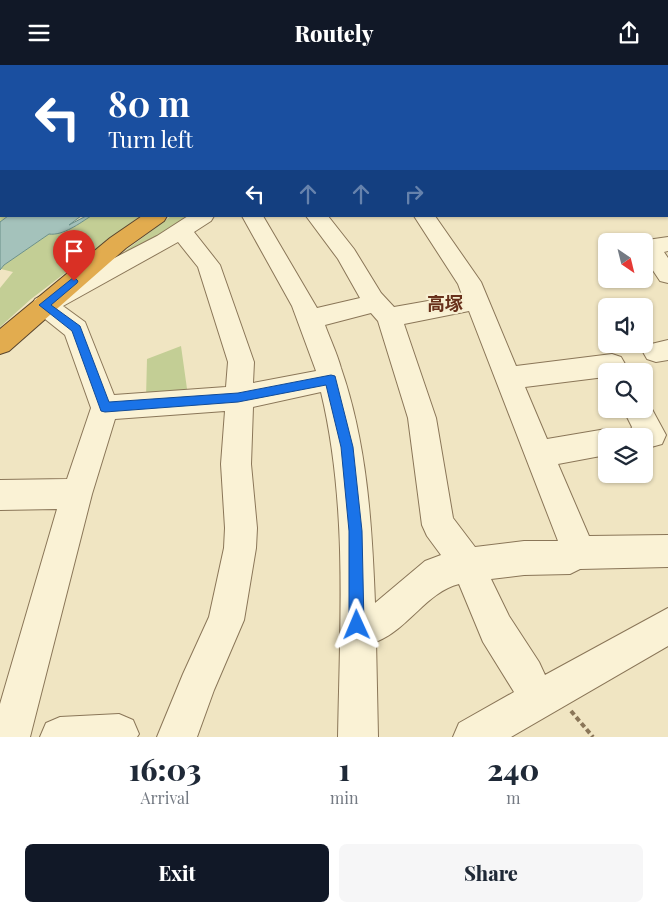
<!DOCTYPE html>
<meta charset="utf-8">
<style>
:root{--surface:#fff;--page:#f6f6f7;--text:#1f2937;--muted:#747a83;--accent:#111827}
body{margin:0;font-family:"Playfair Display","Noto Sans JP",serif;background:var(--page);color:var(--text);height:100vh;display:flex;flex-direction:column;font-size:19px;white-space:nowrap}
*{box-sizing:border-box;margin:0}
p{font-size:16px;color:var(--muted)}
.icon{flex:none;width:28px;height:28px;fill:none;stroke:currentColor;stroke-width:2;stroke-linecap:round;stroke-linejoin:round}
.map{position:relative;height:672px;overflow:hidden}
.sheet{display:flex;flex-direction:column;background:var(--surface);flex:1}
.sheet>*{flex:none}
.banner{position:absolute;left:0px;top:0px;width:669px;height:152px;box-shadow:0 1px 4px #0004;background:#1a4fa0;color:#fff;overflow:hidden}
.needle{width:32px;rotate:145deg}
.controls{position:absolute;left:598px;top:168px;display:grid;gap:10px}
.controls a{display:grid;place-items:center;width:55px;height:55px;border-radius:8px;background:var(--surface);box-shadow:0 1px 4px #0004;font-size:25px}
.pin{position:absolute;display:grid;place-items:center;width:42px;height:42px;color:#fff;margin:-51px -21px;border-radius:50% 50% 50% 0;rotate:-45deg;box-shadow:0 0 5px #0007}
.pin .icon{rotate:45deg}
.me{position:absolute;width:55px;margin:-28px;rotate:359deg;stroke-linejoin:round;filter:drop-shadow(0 0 4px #0008)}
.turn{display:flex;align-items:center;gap:18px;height:105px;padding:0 25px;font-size:22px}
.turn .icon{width:65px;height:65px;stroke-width:2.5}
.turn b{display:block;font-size:35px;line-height:42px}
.lanes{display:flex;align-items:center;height:48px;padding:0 25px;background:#0003;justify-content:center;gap:25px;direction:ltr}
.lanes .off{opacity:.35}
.eta{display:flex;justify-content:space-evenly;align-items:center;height:85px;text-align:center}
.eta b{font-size:30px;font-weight:800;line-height:35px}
.button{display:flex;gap:10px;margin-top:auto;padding:10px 25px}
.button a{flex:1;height:58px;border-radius:8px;background:var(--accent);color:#fff;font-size:20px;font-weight:800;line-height:58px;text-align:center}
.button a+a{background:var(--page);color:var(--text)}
header{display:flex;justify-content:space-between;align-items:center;height:65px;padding:0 25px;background:var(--accent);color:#fff;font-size:22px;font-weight:800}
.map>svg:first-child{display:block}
.green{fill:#c3ce95}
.water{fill:#a4c2bb;stroke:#6b908a}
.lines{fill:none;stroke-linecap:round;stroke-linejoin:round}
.river{fill:#a4c2bb;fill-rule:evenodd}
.minor-casing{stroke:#8a7658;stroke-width:2}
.highway-casing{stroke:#58442d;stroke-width:2}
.path{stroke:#8a7658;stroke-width:4;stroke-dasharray:5 3;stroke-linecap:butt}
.minor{fill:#faf2d5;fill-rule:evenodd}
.highway{fill:#e2ac4f;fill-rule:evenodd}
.route{fill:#1a73e8;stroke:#114b97}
.labels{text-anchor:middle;stroke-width:4.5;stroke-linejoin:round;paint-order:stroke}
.quarter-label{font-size:18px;font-weight:bold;fill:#68301b;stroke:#f7efd2}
</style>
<header><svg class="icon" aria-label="menu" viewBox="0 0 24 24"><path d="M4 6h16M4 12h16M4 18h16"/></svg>Routely<svg class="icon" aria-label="share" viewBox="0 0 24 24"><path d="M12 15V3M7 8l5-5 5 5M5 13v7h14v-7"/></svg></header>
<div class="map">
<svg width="668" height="672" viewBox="0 0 668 672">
<rect width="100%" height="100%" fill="#f0e5c2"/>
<!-- green -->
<path class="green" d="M 0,0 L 226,0 L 1,1 L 1,151 L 8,151 L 0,157 Z
M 91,151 L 140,151 L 31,234 L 0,262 L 0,223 L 13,207 L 1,204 L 4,200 L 49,169 L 70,164 Z
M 171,151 L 200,151 L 131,191 L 125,186 Z
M 181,281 L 188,331 L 146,333 L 147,294 Z"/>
<!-- water -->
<path class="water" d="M 8,151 L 81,151 L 69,160 L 86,151 L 91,151 C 80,158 63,171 49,169 L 4,200 L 0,205 L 0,157 Z"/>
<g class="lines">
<!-- river -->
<path class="river" d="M 71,0 L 95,0 L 96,1 L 72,1 Z
M 123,0 L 143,0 L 143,1 L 124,1 Z"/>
<!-- minor casing -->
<g class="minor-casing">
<path id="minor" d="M 543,0 L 561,0 L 562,1 L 544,1 Z
M 188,151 L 214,151 L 211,156 L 194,167 L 220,200 L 254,297 L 253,318 L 316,306 L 292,241 L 242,151 L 263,151 L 317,243 L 360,233 L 338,194 L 306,151 L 328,151 L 354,184 L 381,228 L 394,242 L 462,230 L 458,219 L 414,151 L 435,151 L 481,217 L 516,301 L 612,289 L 621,292 L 629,306 L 606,306 L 606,313 L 605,312 L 525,322 L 547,374 L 606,364 L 616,368 L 618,371 L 606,371 L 606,390 L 558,399 L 589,471 L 668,470 L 668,502 L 580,504 L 570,509 L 524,510 L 491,514 L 509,551 L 539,597 L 545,610 L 668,543 L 668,581 L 511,672 L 453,672 L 459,658 L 514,627 L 483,577 L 459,519 C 427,527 409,563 378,576 L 376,575 L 378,672 L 338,672 C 340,557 348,440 321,327 L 253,342 L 251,399 L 257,463 L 256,483 L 244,555 L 214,625 L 197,672 L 157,672 L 183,609 L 209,552 L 224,483 L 225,463 L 221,399 L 225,346 L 115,354 L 92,429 L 30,672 L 0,672 L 0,639 L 57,444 L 0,445 L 0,415 L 67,414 L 91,343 L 65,270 L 35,246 L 32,240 L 35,234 L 157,171 ZM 178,177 L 198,202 L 228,297 L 226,322 L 114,330 L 85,257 L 63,241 ZM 469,246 L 558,476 L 524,476 L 475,482 L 453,453 L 436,353 L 404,259 ZM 371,248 L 378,256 L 408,353 L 422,460 L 427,471 L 441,490 L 425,496 L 375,538 C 372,459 367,378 341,303 C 337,288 330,274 325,260 Z
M 668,172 L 668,186 L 664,187 L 668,193 L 668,218 L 660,216 L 644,192 L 644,176 L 640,176 Z
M 668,275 L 668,295 L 656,297 L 647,294 L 643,287 L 647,280 Z
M 644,334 L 647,335 L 666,370 L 662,379 L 644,384 L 644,371 L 628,371 L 632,362 L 623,344 L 644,344 Z
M 119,649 L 133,655 L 139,669 L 137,672 L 40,672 L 46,658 L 60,652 Z"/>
</g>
<!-- highway casing -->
<g class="highway-casing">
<path id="highway" d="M 142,151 L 167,151 L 164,156 L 126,183 L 9,286 L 0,289 L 0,264 L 110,173 Z"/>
</g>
<!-- path -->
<path class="path" d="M 571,646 L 593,672"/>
<!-- minor -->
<use href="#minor" class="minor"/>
<!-- highway -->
<use href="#highway" class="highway"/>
</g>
<!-- route -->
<path class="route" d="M 74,212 L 78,216 L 77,218 L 51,240 L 80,261 L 109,337 L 238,328 L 331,310 L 335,311 L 353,382 L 362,466 L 364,560 L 362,565 L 357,567 L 352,565 L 349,560 L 349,466 L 341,382 L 326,320 L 238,337 L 105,347 L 101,346 L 72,266 L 39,240 Z"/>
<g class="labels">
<!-- quarter labels -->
<g class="quarter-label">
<text x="445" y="245">高塚</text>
</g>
</g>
</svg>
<div class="controls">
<a><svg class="needle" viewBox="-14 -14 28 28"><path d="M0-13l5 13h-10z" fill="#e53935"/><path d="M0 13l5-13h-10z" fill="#747a83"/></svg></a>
<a><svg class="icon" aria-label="sound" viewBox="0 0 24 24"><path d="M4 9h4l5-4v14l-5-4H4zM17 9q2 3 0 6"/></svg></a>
<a><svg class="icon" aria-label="search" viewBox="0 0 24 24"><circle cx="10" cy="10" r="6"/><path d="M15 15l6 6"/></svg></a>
<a><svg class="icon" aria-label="layers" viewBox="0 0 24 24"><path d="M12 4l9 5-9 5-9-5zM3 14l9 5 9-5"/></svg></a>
</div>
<div class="pin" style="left:74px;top:216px;background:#d93025"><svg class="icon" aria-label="arrive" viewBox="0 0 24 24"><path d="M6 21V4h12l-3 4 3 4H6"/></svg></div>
<svg class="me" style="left:357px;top:560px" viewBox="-20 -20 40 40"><path d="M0-17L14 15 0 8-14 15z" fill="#1a73e8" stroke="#fff" stroke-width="4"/></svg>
<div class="banner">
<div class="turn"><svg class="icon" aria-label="left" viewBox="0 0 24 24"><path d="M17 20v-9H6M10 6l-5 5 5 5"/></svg><div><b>80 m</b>Turn left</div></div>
<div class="lanes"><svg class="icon" aria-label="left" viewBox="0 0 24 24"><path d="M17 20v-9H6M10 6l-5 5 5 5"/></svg><svg class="icon off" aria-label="ahead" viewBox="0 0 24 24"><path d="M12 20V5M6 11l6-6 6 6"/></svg><svg class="icon off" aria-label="ahead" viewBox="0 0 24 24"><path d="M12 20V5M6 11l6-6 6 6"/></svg><svg class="icon off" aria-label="right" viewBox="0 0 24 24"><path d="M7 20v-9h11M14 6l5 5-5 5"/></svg></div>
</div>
</div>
<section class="sheet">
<div class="eta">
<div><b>16:03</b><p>Arrival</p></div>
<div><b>1</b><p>min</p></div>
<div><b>240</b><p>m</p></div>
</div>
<div class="button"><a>Exit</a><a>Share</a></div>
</section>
